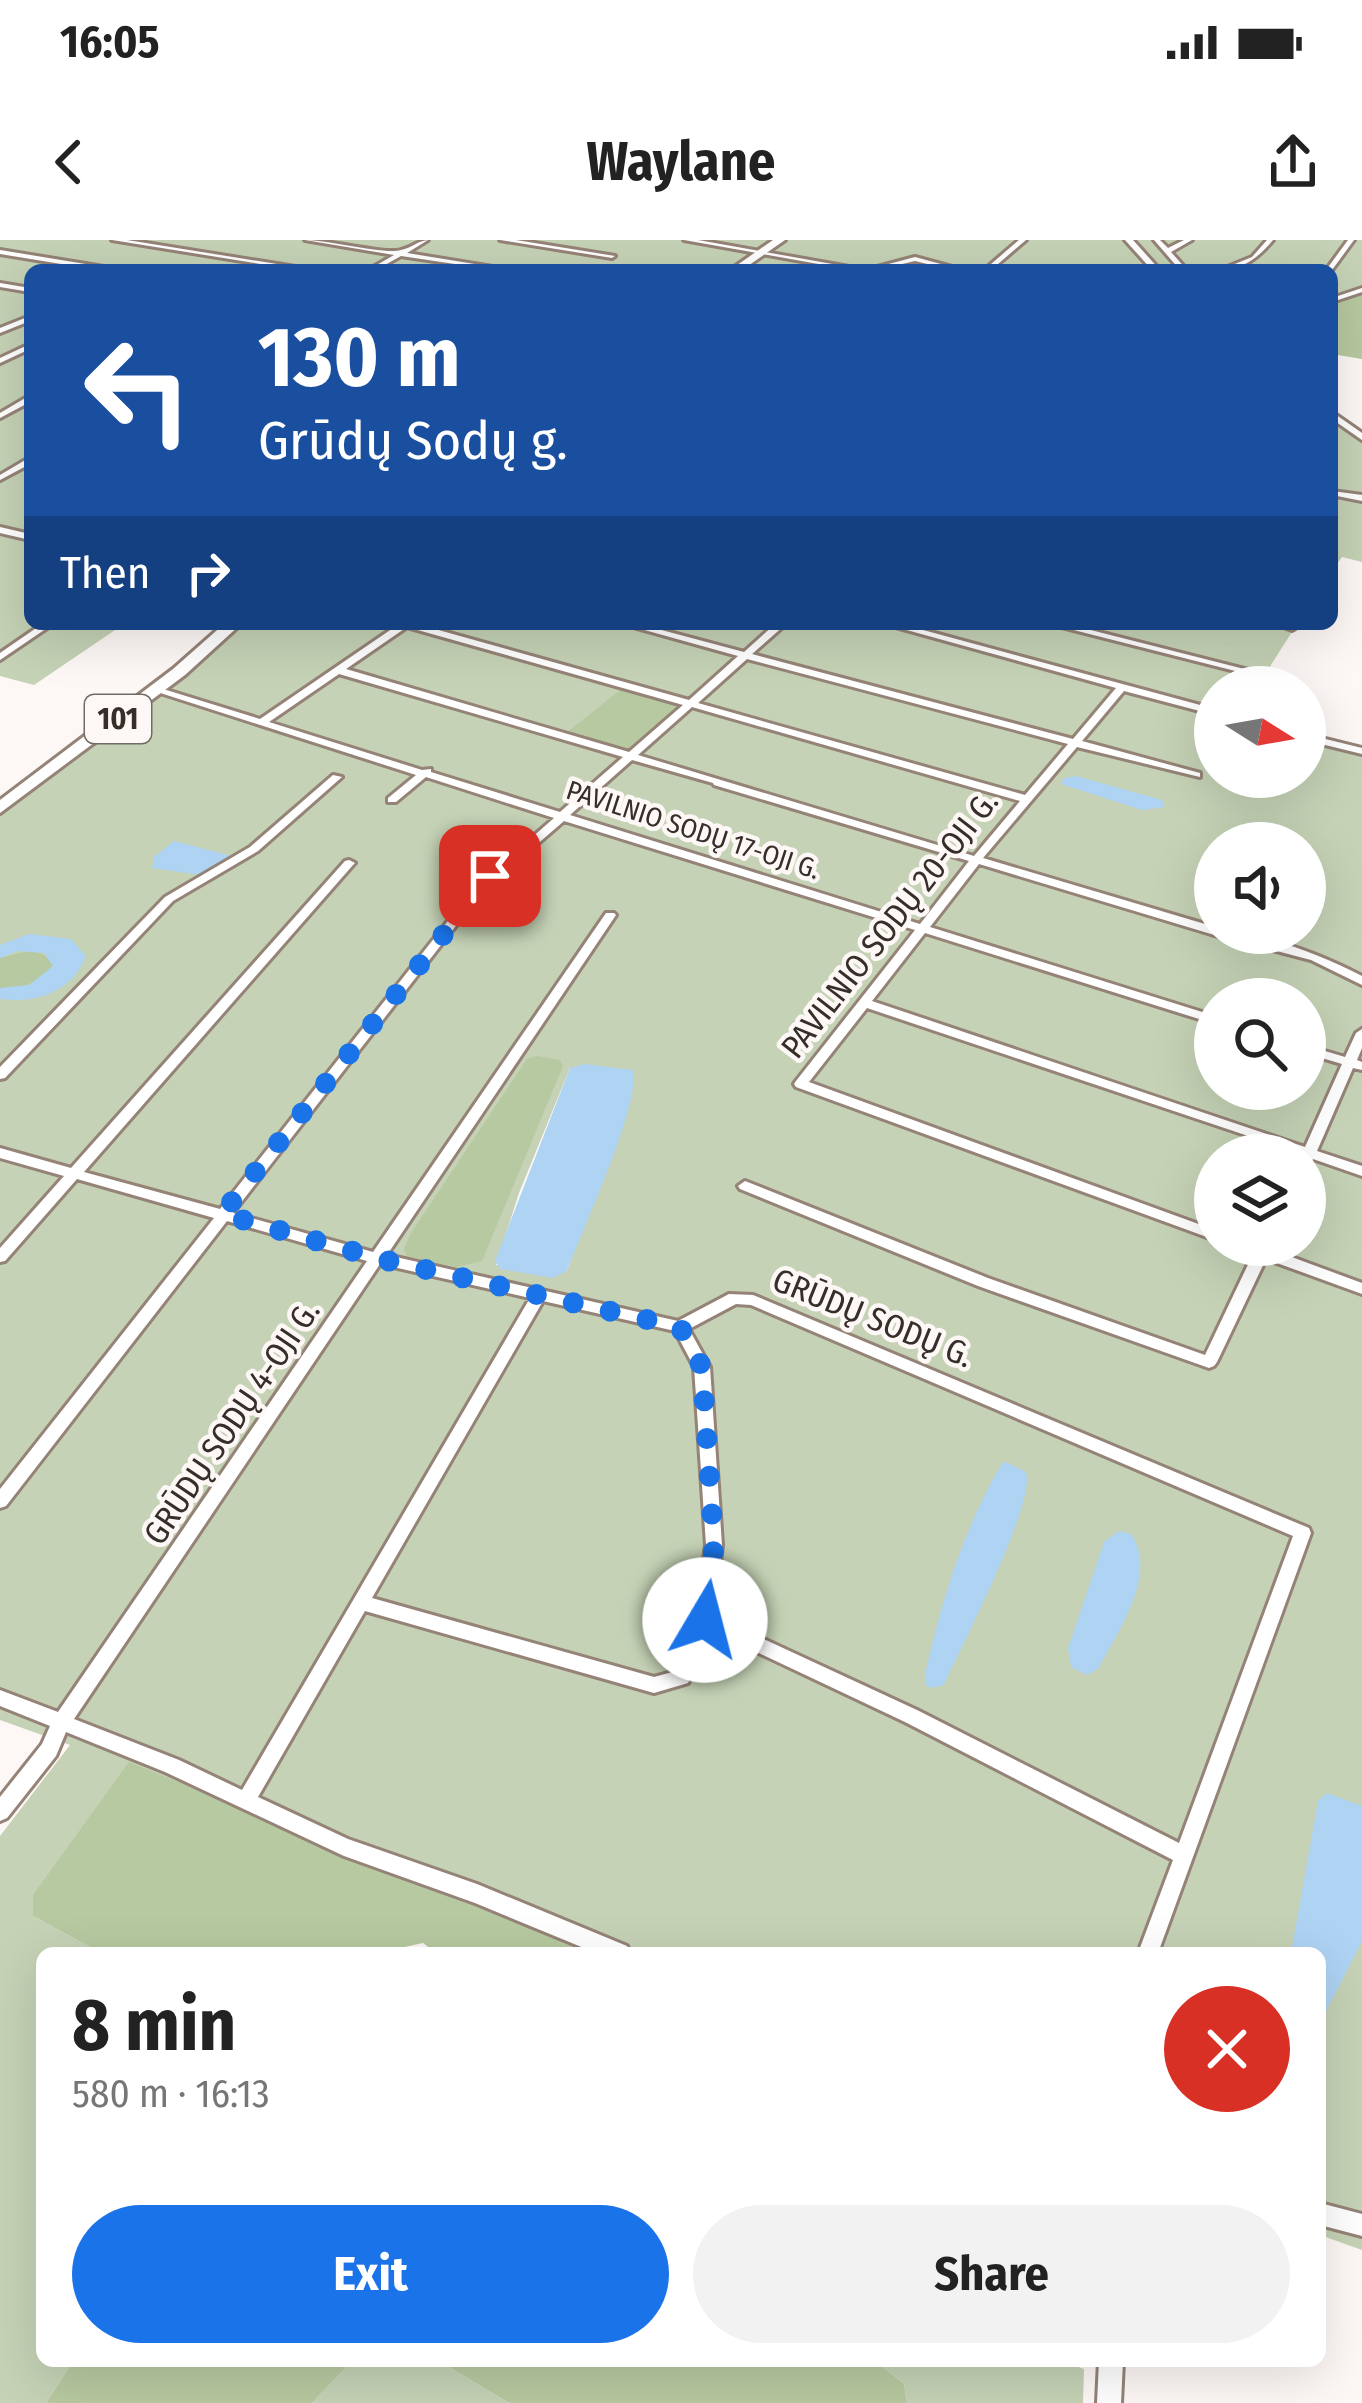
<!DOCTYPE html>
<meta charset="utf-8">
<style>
:root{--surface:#fff;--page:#f2f2f2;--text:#222;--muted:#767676;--accent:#1a73e8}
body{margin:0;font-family:"Fira Sans Condensed",sans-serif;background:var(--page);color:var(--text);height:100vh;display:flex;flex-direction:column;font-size:45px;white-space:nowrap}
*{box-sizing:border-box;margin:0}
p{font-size:39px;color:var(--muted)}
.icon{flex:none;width:66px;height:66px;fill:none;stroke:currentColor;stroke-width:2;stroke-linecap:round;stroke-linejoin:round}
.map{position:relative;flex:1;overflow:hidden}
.sheet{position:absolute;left:36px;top:1707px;width:1290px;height:420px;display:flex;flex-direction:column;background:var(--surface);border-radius:18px;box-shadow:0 12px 48px #0002}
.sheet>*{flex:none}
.top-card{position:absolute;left:24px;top:24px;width:1314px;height:366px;border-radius:18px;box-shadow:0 12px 48px #0002;background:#1a4fa0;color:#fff;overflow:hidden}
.needle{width:78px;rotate:101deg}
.controls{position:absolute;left:1194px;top:426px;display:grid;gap:24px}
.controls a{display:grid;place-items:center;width:132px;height:132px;border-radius:50%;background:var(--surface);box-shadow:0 12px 48px #0002;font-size:60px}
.pin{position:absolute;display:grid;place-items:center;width:102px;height:102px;color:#fff;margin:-51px;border-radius:24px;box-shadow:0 6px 18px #0006}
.me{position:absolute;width:132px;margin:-66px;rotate:8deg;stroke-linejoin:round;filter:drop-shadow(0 0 9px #0008)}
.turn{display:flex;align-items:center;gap:42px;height:252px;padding:0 36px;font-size:54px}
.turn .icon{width:156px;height:156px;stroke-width:2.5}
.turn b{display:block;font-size:84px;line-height:102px}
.then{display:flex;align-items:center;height:114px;padding:0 36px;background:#0003;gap:24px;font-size:45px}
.round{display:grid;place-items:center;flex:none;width:126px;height:126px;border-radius:63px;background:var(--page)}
.headline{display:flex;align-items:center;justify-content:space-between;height:204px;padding:0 36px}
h1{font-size:72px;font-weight:700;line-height:90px}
.cta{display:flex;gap:24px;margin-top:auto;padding:24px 36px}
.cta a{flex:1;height:138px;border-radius:72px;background:var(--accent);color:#fff;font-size:48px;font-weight:700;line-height:138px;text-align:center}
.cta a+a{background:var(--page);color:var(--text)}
.status{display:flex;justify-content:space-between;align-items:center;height:84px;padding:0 60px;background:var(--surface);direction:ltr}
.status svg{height:33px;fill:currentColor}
header{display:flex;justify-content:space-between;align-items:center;height:156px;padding:0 36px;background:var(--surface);font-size:54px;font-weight:700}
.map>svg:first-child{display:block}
.green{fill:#c5d2b5;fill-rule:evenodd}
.forest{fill:#b7c9a0}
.water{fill:#aed3f3}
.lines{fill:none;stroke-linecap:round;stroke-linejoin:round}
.minor-casing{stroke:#958377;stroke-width:6}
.tertiary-casing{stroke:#958377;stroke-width:6}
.primary-casing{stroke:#958377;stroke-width:6}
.minor{fill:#fff;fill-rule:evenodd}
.tertiary{fill:#fff;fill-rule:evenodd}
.primary{fill:#fff;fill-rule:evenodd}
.route{stroke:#1a73e8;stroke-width:21;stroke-dasharray:0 37.8}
.labels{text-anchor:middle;stroke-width:9;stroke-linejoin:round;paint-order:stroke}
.far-street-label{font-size:27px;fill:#352e29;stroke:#fdf8f6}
.shield{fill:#fdf8f6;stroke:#716b66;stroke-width:3}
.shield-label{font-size:30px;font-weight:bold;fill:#352e29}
.street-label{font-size:33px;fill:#352e29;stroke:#fdf8f6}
</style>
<div class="status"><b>16:05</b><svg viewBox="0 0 49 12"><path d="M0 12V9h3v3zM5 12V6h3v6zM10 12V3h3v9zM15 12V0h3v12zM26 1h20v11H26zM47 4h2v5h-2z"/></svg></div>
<header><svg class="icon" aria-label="back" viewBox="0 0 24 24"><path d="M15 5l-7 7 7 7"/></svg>Waylane<svg class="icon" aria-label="share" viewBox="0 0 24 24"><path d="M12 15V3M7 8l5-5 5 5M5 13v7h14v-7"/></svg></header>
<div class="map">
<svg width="1362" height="2163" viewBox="0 0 1362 2163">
<rect width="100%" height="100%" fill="#fdf8f6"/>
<!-- green -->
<path class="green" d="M 0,0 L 775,0 L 729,30 L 30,30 L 30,384 L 124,384 L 34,445 L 0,436 Z
M 784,0 L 1362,0 L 1362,119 L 1332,113 L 1332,30 L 739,30 Z
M 1332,170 L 1362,192 L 1362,322 L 1342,317 L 1332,331 Z
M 240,384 L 1297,384 L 1257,447 L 1215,447 L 1215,537 L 1305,537 L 1305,500 L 1362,515 L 1362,2010 L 1320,1995 L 1320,1713 L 599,1713 L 33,1676 L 101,1713 L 42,1713 L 42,2121 L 73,2121 L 46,2163 L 0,2163 L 0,1596 L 70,1505 L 0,1480 L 0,575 L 158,458 ZM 1215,603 L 1305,603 L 1305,693 L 1215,693 ZM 1215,759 L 1305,759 L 1305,849 L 1215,849 ZM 570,828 L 594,956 L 567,1031 L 496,1025 L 519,953 ZM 1215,915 L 1305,915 L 1305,1005 L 1215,1005 Z
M 352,2121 L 439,2121 L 509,2163 L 312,2163 Z
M 875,2121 L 1062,2121 L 1084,2129 L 1083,2163 L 907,2163 L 904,2144 Z"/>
<!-- forest -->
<path class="forest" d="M 1362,53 L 1362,119 L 1332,114 L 1332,63 Z
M 620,450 L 681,465 L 630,511 L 565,494 Z
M 32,710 L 50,718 L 53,725 C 39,744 23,749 0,748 L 0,718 Z
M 537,816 L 560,820 L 563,826 L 482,1021 L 457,1027 L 407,1016 L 404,1009 L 411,993 L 527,819 Z
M 129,1522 L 599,1713 L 436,1713 L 423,1703 L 377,1713 L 101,1713 L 33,1676 L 33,1655 Z
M 73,2121 L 352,2121 L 312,2163 L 46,2163 Z
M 439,2121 L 875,2121 L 904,2144 L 907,2163 L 509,2163 Z"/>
<!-- water -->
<path class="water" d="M 1076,536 L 1162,560 L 1165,567 L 1142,570 L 1061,544 L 1064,538 Z
M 174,601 L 228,615 L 230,616 L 201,635 L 152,628 L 154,617 Z
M 29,694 L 71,699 L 86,716 C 72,752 36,764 0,759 L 0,748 L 29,745 L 53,726 L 44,713 L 18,711 L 0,718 L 0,705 Z
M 584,824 L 633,830 C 641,864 582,991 567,1031 L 553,1038 L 500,1029 L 495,1021 L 570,828 Z
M 1006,1222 L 1026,1232 C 1036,1264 961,1407 944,1445 L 931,1448 L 925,1445 L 925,1434 C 942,1359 963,1290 1002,1223 Z
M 1119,1291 L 1131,1294 C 1159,1334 1117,1393 1098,1429 L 1087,1435 L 1071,1427 L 1068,1408 L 1104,1302 Z
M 1327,1553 L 1362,1566 L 1362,1701 L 1320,1783 L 1320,1713 L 1291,1713 L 1318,1561 Z"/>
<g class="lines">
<!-- minor casing -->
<g class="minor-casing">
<path id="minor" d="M 112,0 L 127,0 L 314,30 L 298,30 Z
M 305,0 C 328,0 386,15 401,10 C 412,8 417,1 428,0 L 407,13 L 511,30 L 495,30 L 401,16 L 376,30 L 368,30 L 394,15 Z
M 500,0 L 516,0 L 615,16 L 612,18 Z
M 684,0 L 698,0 L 866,30 L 915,17 L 963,30 L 952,30 L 915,21 L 877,30 L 852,30 Z
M 1019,0 L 1026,0 L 991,30 L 984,30 Z
M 1154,0 L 1160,0 L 1168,8 L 1184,0 L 1192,0 L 1171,12 L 1187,30 L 1180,30 Z
M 1267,0 L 1273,0 C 1259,17 1243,30 1220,30 L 1252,17 Z
M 1348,0 L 1354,0 L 1332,30 L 1326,30 Z
M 0,10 L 110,28 L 113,30 L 98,30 L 0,14 Z
M 0,43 L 30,48 L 30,52 L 0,47 Z
M 1362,48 L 1362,52 L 1332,62 L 1332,58 Z
M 30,76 L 30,81 L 0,93 L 0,88 Z
M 30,104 L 30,109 L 0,123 L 0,118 Z
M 27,157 L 30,157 L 30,162 L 0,178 L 0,173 Z
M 27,219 L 30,219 L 30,224 L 0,240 L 0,235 Z
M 1332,251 L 1362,255 L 1362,261 L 1332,255 Z
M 0,287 L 30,294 L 30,300 L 0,293 Z
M 42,384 L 53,384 L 0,420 L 0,413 Z
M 399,384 L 417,384 L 689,460 L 738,416 L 623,384 L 639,384 L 744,412 L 775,384 L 786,384 L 752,414 L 1073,499 L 1116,448 L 885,384 L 901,384 L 1215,469 L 1215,475 L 1124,451 L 1082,501 L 1200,533 L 1200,537 L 1077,507 L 983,618 L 1215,687 L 1215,693 C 1266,693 1317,713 1362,736 L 1362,745 L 1311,720 L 1211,694 L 979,624 L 930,687 L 1215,776 L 1215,784 L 925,693 L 872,761 L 1305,907 L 1342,824 L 1305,813 L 1305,805 L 1345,817 L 1356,793 L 1362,789 L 1362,808 L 1357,820 L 1362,822 L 1362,830 L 1353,828 L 1317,911 L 1362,926 L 1362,936 L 1313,919 L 1310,926 L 1305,928 L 1305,915 L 867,768 L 809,842 L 1215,990 L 1215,1000 L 796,847 L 794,844 L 796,841 L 915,690 L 564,581 L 512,626 L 504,626 L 504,622 L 554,578 L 426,537 L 396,562 L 388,562 L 388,558 L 416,535 L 151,450 L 160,448 L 260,479 ZM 407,387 L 683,465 L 629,512 L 346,429 ZM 747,419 L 1068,504 L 1025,555 L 698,463 ZM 339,434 L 623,517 L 560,572 L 431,532 L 431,529 L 422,530 L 269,482 ZM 692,467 L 1020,561 L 974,616 L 638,515 ZM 632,520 L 713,543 L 714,545 L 969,621 L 920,684 L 570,575 Z
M 1050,384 L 1067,384 L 1260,433 L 1255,436 Z
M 1275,384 L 1291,384 L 1297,387 L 1292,390 Z
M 1305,494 L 1362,508 L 1362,514 L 1305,500 Z
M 333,535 L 342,537 L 258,611 L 173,661 L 5,838 L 0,839 L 0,827 L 165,657 L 250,607 Z
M 349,620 L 355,623 L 353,625 L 84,932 L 220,969 L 485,634 L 493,634 L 493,638 L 233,973 L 373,1012 L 606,673 L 614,673 L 616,675 L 387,1015 L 678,1081 L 729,1054 L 753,1055 L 1309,1288 L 1311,1293 L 1158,1713 L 1138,1713 L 1173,1620 L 905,1482 L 710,1390 L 688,1443 L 654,1453 L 365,1371 L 258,1557 L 348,1599 L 477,1644 L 627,1706 L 630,1713 L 596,1713 L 475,1663 L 344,1616 L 165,1532 L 66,1492 L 56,1516 L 7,1578 L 0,1581 L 0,1557 L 42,1504 L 50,1486 L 0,1466 L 0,1450 L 58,1472 L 367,1021 L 227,981 L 6,1266 L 0,1268 L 0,1249 L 214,978 L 77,939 L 5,1021 L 0,1022 L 0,1008 L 64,936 L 0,918 L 0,908 L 71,928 L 345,621 ZM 380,1024 L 530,1058 L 242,1550 L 179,1520 L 74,1479 ZM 543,1061 L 675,1091 L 694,1127 L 706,1305 L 696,1380 L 676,1431 L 654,1437 L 372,1358 ZM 736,1064 L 751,1065 L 1293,1296 L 1179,1603 L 917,1470 L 714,1376 L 722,1305 L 710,1127 L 689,1089 Z
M 745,941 L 988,1038 L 1205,1115 L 1253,1014 L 1239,1009 L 1237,1005 L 1272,1005 L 1270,1009 L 1362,1043 L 1362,1054 L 1266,1019 L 1217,1122 L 1214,1126 L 1209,1128 L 978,1046 L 740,949 L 738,946 Z
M 1320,1963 L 1362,1974 L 1362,1996 L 1320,1985 Z
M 1099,2121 L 1123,2121 L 1121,2163 L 1097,2163 Z"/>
</g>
<!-- tertiary casing -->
<g class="tertiary-casing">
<path id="tertiary" d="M 1125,0 L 1133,0 L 1160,30 L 1152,30 Z
M 1332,172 L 1362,193 L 1362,200 L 1332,179 Z"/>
</g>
<!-- primary casing -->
<g class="primary-casing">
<path id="primary" d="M 773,0 L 785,0 L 742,30 L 730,30 Z
M 224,384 L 241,384 L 185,435 L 0,573 L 0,560 L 173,429 Z"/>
</g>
<!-- minor -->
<use href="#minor" class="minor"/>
<!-- tertiary -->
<use href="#tertiary" class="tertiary"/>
<!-- primary -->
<use href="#primary" class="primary"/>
</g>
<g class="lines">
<!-- route -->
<path class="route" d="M 490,636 L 222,974 L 380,1019 L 680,1087 L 702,1127 L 714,1306 L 705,1380"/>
</g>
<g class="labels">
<!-- far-street labels -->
<g class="far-street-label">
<text transform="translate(693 590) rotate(18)" y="9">PAVILNIO SODŲ 17-OJI G.</text>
</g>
<!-- shield labels -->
<rect class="shield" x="85" y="455" width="66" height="48" rx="9"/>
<g class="shield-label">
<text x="118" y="489">101</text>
</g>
<!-- street labels -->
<g class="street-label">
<text transform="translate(889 684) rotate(-52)" y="12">PAVILNIO SODŲ 20-OJI G.</text>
<text transform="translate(873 1077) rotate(22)" y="12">GRŪDŲ SODŲ G.</text>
<text transform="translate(231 1182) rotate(-56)" y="12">GRŪDŲ SODŲ 4-OJI G.</text>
</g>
</g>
</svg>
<div class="controls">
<a><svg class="needle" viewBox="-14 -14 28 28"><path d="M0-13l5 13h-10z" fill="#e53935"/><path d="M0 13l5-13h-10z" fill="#767676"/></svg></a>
<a><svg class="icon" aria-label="sound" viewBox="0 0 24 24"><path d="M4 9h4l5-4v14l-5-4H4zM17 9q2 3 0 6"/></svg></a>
<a><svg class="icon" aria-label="search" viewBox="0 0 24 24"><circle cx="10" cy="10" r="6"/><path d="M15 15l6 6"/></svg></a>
<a><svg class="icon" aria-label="layers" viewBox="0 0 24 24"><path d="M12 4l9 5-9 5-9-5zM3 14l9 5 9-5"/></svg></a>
</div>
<div class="pin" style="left:490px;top:636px;background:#d93025"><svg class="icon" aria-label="arrive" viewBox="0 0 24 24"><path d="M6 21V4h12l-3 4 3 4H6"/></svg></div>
<svg class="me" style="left:705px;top:1380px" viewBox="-20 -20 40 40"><circle r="19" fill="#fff"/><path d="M0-13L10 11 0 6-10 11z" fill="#1a73e8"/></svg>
<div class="top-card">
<div class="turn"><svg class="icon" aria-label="left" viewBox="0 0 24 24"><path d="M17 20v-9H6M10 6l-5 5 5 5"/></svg><div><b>130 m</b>Grūdų Sodų g.</div></div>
<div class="then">Then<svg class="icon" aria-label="right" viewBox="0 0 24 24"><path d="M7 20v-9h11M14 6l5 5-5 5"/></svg></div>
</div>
<section class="sheet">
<div class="headline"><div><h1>8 min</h1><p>580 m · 16:13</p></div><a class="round" style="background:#d93025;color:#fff"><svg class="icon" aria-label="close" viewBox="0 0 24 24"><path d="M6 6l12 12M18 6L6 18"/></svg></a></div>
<div class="cta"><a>Exit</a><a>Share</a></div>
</section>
</div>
